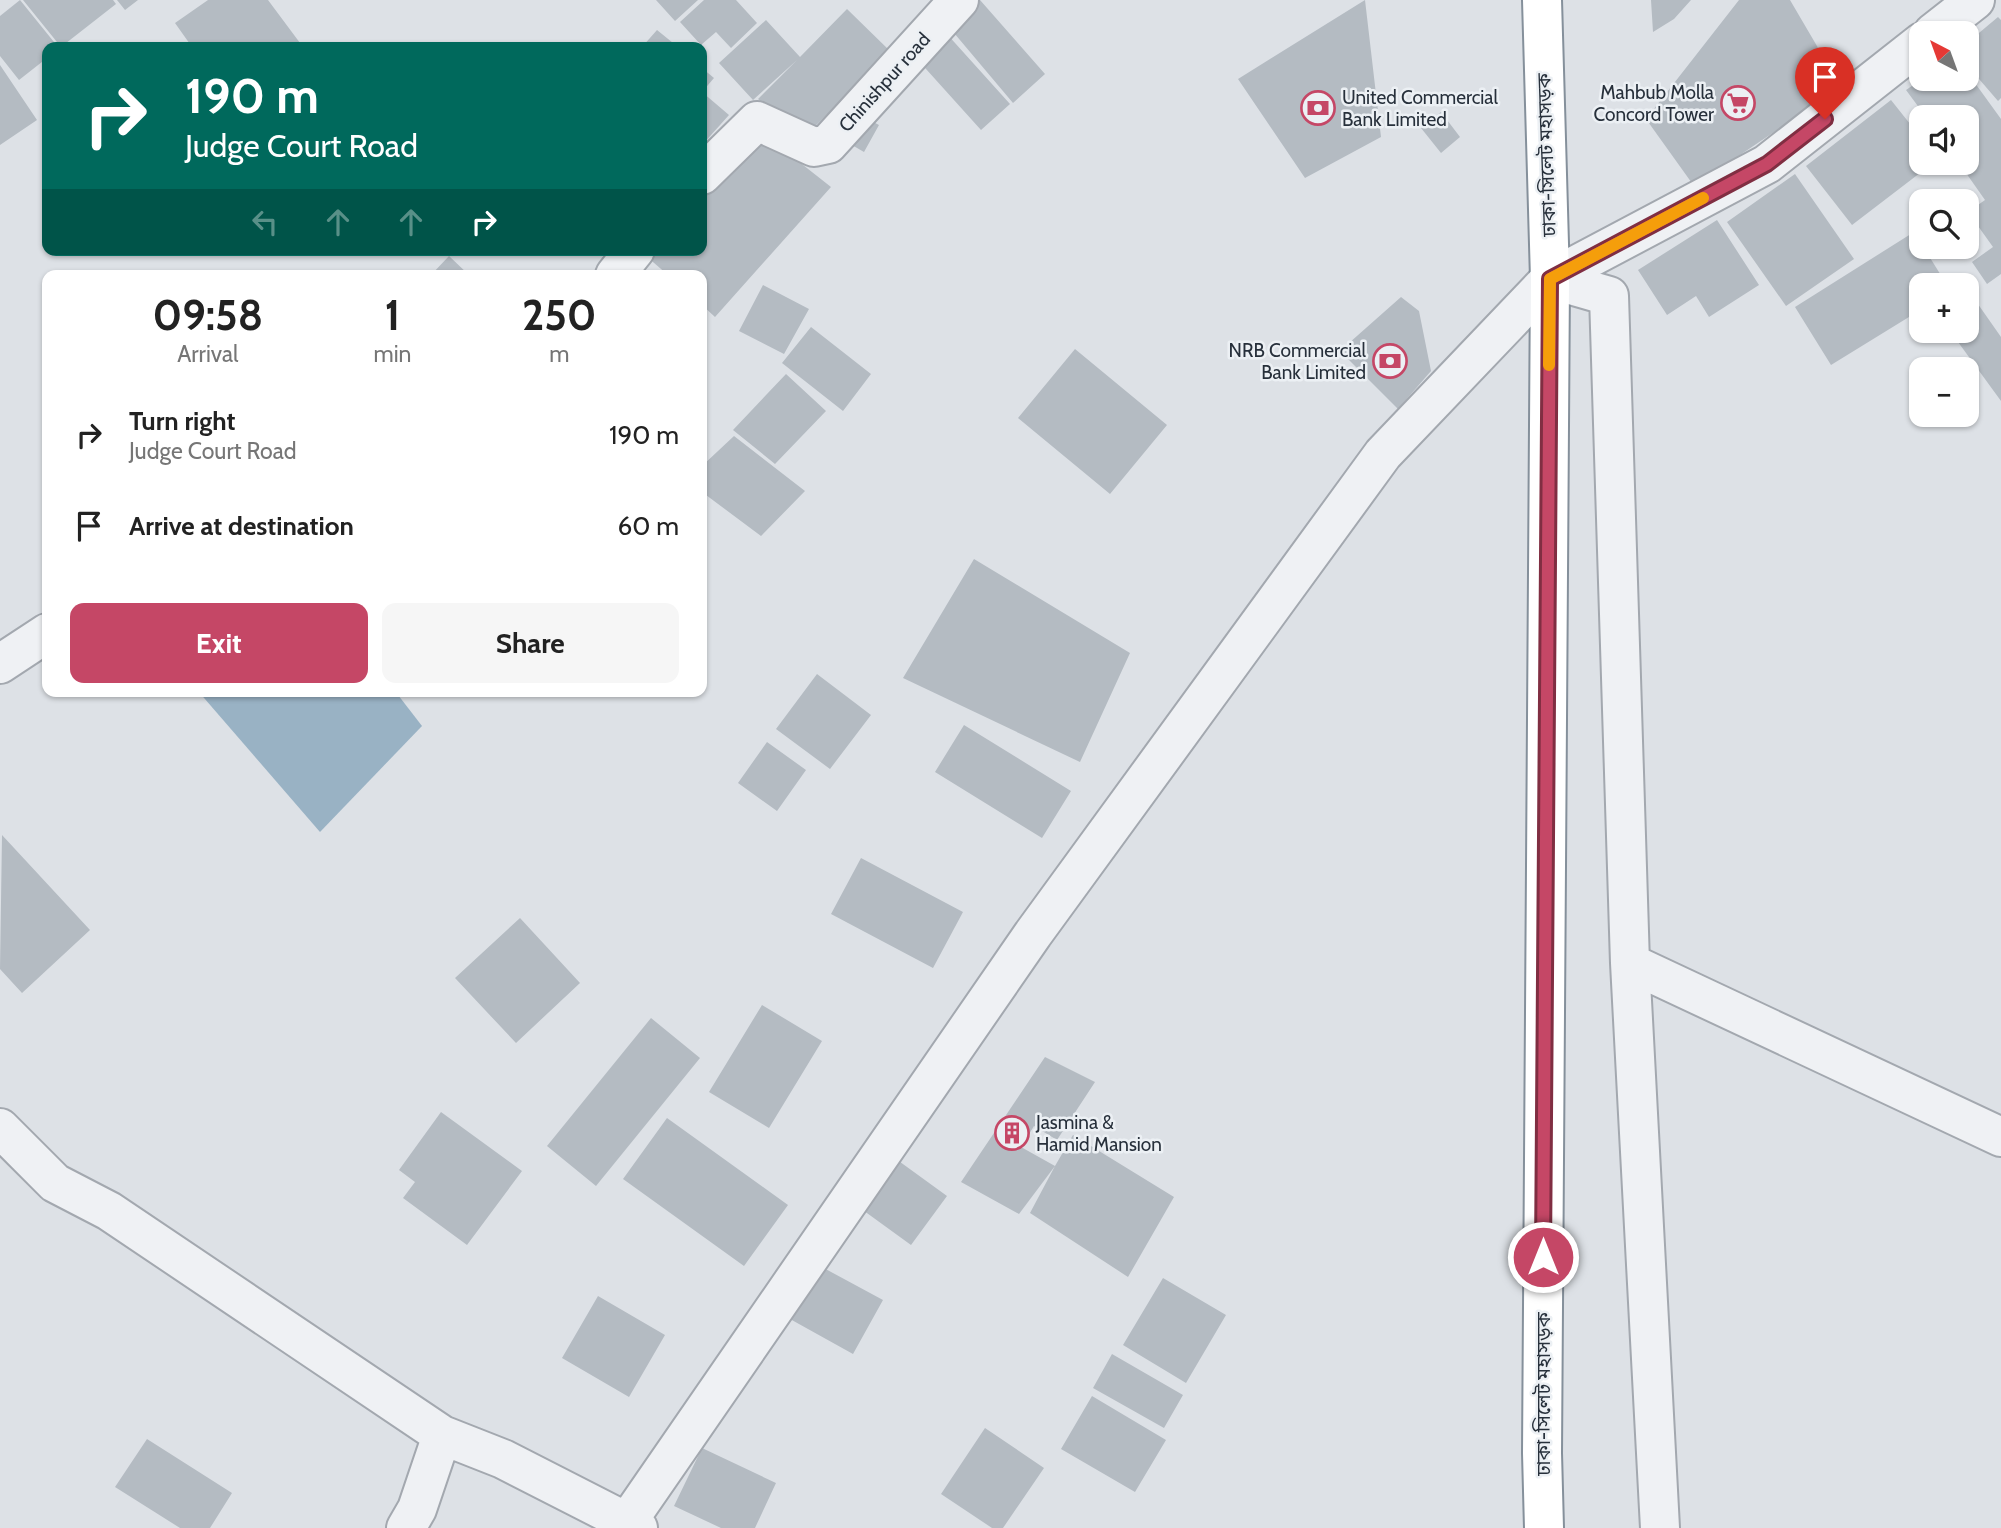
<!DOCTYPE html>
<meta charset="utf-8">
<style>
:root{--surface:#fff;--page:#f6f6f6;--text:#222;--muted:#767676;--accent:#c54766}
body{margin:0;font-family:Cabin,"Noto Sans Bengali",sans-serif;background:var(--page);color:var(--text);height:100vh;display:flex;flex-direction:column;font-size:26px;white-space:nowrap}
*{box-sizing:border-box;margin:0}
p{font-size:23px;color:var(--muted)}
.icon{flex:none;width:38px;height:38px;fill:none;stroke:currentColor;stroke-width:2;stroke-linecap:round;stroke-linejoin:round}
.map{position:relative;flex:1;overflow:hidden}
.drawer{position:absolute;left:42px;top:270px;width:665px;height:427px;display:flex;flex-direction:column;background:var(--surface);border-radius:14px;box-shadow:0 2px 5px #0004}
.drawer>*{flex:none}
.guide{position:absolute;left:42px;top:42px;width:665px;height:214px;border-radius:14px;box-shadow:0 2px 5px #0004;background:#00695c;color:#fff;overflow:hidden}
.needle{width:46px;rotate:319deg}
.fabs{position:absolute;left:1909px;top:21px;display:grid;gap:14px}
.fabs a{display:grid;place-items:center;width:70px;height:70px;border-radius:14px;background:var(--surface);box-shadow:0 2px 5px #0004;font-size:35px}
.pin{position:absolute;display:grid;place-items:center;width:60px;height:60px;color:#fff;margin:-72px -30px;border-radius:50% 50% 50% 0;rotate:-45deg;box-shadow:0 0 7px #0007}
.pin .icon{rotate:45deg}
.me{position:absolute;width:77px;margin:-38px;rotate:0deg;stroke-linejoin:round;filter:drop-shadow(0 0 5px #0008)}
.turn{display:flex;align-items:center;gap:24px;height:147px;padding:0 28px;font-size:32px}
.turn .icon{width:91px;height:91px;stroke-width:2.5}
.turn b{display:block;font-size:49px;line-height:60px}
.lanes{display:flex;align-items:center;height:66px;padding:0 28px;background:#0003;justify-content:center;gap:35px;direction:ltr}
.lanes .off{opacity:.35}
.eta{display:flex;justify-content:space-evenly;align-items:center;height:119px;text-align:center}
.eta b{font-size:42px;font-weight:700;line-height:49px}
.cta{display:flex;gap:14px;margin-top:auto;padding:14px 28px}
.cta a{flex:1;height:80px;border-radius:14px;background:var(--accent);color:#fff;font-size:28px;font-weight:700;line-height:80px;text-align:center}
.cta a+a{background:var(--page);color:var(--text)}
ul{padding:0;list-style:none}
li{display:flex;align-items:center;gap:21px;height:91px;padding:0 28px}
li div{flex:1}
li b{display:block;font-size:26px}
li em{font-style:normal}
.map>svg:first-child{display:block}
.water{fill:#99b2c4}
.building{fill:#b4bbc2}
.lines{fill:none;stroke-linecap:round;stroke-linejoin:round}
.minor-casing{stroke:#a3a8af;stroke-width:42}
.highway-casing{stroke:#85909b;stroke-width:42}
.minor{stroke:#eff1f4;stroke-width:38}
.highway{stroke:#fff;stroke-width:38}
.route-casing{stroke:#802e42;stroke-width:18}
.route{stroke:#c54766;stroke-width:12}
.slow{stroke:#f59e0b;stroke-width:12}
.labels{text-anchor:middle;stroke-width:5;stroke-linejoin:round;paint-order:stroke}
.street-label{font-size:19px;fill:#27303b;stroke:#ecf0f4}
.poi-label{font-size:19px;fill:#27303b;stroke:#ecf0f4;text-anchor:end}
</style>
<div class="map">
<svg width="2001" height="1528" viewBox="0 0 2001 1528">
<rect width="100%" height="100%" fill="#dde1e6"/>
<!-- water -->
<path class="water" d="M 198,691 L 395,691 L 422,726 L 320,832 Z"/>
<!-- building -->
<path class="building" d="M 20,0 L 58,47 L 47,47 L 47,58 L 19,80 L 0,56 L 0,16 Z
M 23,0 L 113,0 L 116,4 L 61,47 Z
M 117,0 L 138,0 L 125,10 Z
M 208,0 L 268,0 L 303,47 L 192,47 L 175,23 Z
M 656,0 L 698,0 L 675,21 Z
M 704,0 L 736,0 L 757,23 L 731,48 L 716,32 L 701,45 L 680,22 Z
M 973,0 L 980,0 L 1045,74 L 1013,103 L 949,27 Z
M 1365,0 L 1381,137 L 1305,178 L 1238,79 Z
M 1651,0 L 1691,0 L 1674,19 L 1653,32 Z
M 1739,0 L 1790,0 L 1841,87 L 1694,186 L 1646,119 Z
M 847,9 L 891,52 L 804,137 L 758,99 L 797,60 L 753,100 L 719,63 L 766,20 L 800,57 Z
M 1998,17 L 2001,20 L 2001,98 L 1998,101 L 1967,65 L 1967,43 Z
M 657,30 L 678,47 L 642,47 Z
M 946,33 L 1010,104 L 981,130 L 917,59 Z
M 0,65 L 37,120 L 0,145 Z
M 702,68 L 714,78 L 702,92 L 729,115 L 702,145 Z
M 1967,72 L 2001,119 L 2001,274 L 1987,284 L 1972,262 L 1993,247 L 1968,212 L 1985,200 L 1959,163 L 1967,163 L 1967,117 L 1926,117 L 1906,90 L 1922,79 L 1967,79 Z
M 1891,100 L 1922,139 L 1922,163 L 1933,163 L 1852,225 L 1806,166 Z
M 1441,112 L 1460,137 L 1441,153 L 1421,128 Z
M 860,115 L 879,125 L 864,152 L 845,141 Z
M 765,135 L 831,187 L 715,317 L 702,305 L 702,275 L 668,275 L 646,256 L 652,250 L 702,250 L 702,199 Z
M 1795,174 L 1854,259 L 1786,306 L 1727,222 Z
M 1717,220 L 1759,285 L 1709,317 L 1696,296 L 1667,315 L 1638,270 Z
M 1914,232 L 1947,285 L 1922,285 L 1922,309 L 1831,365 L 1795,307 Z
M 449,256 L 469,275 L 431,275 Z
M 763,285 L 809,309 L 784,354 L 739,331 Z
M 1401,297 L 1419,311 L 1431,371 L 1398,409 L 1340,351 Z
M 1973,297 L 2001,337 L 2001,401 L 1950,331 L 1967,331 L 1967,302 Z
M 811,327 L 871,374 L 843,411 L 782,363 Z
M 1075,349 L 1167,425 L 1110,494 L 1018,418 Z
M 786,374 L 826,411 L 775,464 L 733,430 Z
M 734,436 L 805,491 L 761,536 L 702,492 L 702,466 Z
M 974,559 L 1130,653 L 1080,762 L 903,678 Z
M 817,674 L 871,715 L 830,769 L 776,729 Z
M 964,725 L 1071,791 L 1042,838 L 935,772 Z
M 767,742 L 806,770 L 777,811 L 738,783 Z
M 2,835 L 90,930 L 22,993 L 0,969 Z
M 861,858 L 963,912 L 933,968 L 831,914 Z
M 520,918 L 580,983 L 516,1043 L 455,978 Z
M 762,1005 L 822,1041 L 769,1128 L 709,1092 Z
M 651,1018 L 700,1058 L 596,1186 L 547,1146 Z
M 1045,1057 L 1095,1082 L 1057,1140 L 1034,1126 L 1021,1147 L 1055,1166 L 1073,1135 L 1174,1197 L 1128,1277 L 1030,1213 L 1055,1166 L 1019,1214 L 961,1182 Z
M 441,1112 L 522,1171 L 467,1245 L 403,1198 L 415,1182 L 399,1170 Z
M 667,1118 L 788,1205 L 744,1266 L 623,1179 Z
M 896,1159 L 947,1196 L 911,1245 L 860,1208 Z
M 820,1266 L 883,1300 L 853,1354 L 790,1319 Z
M 1163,1278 L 1226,1315 L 1186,1383 L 1123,1345 Z
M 598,1296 L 665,1335 L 629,1397 L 562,1358 Z
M 1112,1354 L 1183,1395 L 1164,1428 L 1093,1388 Z
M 1092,1396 L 1166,1440 L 1135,1492 L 1061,1449 Z
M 985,1428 L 1044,1468 L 1003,1528 L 992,1528 L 941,1494 Z
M 147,1439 L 232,1493 L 210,1528 L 180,1528 L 115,1487 Z
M 702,1448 L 776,1483 L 755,1528 L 721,1528 L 674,1506 Z"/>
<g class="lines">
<!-- minor casing -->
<g class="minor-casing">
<path id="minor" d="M 1933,33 L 1975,0
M 702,175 L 757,121 L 814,147 L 828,144 L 959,0
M 615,275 L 635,250
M 1550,279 L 1609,296 L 1630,963 L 1660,1528
M 0,664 L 47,633
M 1630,963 L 2001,1137
M 0,1128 L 55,1183 L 109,1211 L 442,1435 L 417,1509 L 406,1528
M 442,1435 L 503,1459 L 638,1528
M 623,1528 L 1033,934 L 1383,454 L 1550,279 L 1767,164 L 1922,42"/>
</g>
<!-- highway casing -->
<g class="highway-casing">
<path id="highway" d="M 1542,0 L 1550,279 L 1542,1453 L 1544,1528"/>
</g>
<!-- minor -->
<use href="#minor" class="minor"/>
<!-- highway -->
<use href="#highway" class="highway"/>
</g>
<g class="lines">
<!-- route casing -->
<g class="route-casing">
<path id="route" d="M 1543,1257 L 1550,279 L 1767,164 L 1825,119"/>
</g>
<!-- route -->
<use href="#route" class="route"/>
<!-- slow -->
<path class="slow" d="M 1549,365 L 1550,279 L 1703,198"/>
</g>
<!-- icons -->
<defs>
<g id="supermarket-ring" transform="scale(1.75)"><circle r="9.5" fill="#ecf0f4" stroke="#c54766" stroke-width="1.5"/><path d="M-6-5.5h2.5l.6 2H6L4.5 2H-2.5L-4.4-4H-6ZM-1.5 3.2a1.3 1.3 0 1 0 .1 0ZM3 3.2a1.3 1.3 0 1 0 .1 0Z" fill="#c54766"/></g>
<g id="bank-ring" transform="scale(1.75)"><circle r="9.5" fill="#ecf0f4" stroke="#c54766" stroke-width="1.5"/><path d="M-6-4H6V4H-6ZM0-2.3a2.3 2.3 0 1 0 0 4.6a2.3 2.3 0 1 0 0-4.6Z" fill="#c54766"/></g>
<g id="building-ring" transform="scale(1.75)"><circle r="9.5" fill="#ecf0f4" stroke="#c54766" stroke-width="1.5"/><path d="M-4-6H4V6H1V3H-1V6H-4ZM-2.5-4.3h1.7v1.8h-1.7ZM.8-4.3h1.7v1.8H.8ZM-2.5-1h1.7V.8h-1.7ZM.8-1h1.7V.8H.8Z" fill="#c54766"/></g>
</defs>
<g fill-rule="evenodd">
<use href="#supermarket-ring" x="1738" y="103"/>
<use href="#bank-ring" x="1318" y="108"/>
<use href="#bank-ring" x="1390" y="361"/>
<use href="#building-ring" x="1012" y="1133"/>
</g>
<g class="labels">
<!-- street labels -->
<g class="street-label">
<text transform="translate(884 82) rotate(-48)" y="7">Chinishpur road</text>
<text transform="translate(1546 155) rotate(-92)" y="7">ঢাকা-সিলেট মহাসড়ক</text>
<text transform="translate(1543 1394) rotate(-90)" y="7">ঢাকা-সিলেট মহাসড়ক</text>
</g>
<!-- poi labels -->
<g class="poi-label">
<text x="1714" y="99">Mahbub Molla<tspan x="1714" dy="22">Concord Tower</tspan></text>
<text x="1342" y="104" text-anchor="start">United Commercial<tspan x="1342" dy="22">Bank Limited</tspan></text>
<text x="1366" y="357">NRB Commercial<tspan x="1366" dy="22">Bank Limited</tspan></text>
<text x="1036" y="1129" text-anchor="start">Jasmina &amp;<tspan x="1036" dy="22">Hamid Mansion</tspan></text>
</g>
</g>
</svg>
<div class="fabs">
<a><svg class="needle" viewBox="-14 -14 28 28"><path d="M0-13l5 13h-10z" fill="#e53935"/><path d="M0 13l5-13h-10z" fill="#767676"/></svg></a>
<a><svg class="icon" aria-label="sound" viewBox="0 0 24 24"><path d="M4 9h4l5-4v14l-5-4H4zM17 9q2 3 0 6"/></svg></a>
<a><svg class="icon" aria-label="search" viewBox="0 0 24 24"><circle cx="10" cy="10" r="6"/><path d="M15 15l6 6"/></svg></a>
<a>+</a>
<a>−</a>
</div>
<div class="pin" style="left:1825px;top:119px;background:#d93025"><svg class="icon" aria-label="arrive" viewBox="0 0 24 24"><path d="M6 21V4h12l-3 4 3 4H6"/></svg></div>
<svg class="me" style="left:1543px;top:1257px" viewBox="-20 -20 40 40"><circle r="17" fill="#c54766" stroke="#fff" stroke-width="3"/><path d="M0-11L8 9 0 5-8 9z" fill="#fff"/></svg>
<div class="guide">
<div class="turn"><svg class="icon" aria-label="right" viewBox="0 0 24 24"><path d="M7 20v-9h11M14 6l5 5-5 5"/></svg><div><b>190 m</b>Judge Court Road</div></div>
<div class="lanes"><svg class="icon off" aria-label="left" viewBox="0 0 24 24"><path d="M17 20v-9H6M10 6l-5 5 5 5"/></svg><svg class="icon off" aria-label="ahead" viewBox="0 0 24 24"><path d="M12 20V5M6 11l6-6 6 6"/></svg><svg class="icon off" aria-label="ahead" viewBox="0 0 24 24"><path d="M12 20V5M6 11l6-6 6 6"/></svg><svg class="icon" aria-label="right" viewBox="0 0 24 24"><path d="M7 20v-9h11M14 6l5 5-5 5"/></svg></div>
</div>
<section class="drawer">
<div class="eta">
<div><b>09:58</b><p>Arrival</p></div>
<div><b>1</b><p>min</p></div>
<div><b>250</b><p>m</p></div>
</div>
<ul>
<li><svg class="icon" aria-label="right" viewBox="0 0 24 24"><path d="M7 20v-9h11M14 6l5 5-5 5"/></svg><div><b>Turn right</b><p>Judge Court Road</p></div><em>190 m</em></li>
<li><svg class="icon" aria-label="arrive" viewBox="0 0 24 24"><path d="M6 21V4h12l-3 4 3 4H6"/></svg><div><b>Arrive at destination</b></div><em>60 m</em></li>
</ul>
<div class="cta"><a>Exit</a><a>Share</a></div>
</section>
</div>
